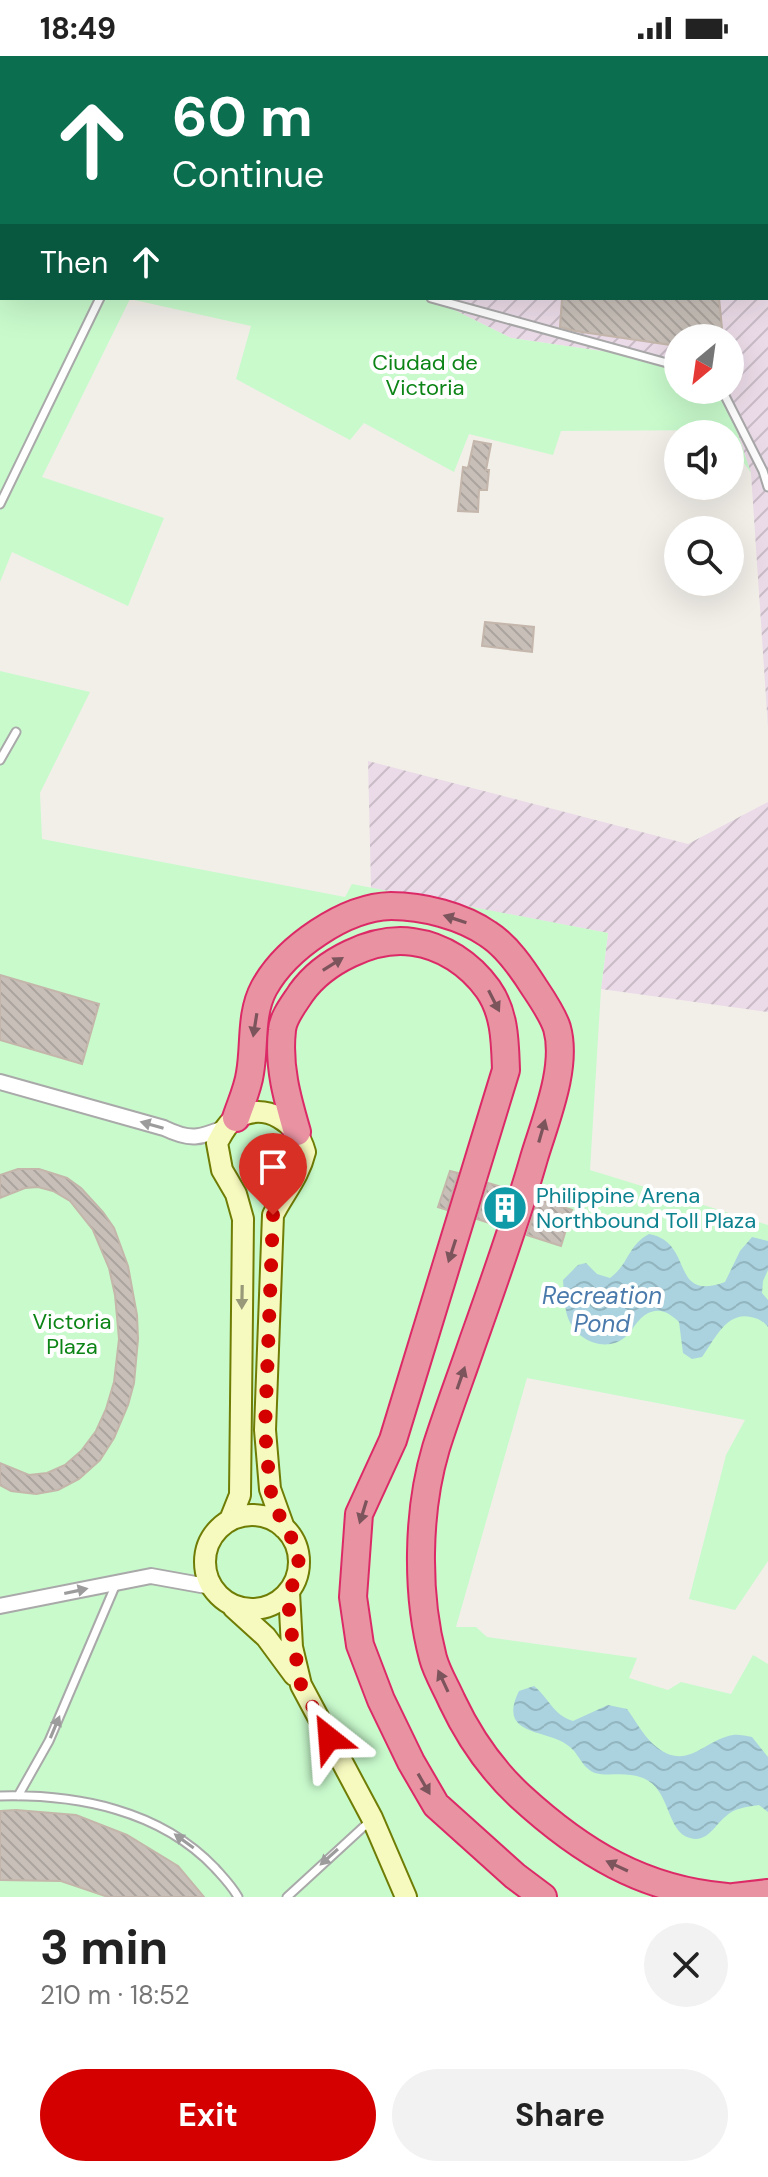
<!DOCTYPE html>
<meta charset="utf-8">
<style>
:root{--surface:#fff;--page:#f2f2f2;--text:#222;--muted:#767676;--accent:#d40000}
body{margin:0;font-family:"DM Sans",sans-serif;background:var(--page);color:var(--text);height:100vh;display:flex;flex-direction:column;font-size:30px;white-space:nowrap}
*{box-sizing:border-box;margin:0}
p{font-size:26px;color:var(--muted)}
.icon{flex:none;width:44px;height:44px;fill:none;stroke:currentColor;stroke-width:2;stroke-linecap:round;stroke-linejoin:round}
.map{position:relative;height:1841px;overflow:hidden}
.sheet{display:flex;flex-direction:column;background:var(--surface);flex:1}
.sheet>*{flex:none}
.banner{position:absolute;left:0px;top:0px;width:768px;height:244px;box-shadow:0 8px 32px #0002;background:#0b6e4f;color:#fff;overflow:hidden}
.needle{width:52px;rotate:209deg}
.controls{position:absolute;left:664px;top:268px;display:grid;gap:16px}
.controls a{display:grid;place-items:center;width:80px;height:80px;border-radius:50%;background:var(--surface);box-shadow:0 8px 32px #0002;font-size:40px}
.pin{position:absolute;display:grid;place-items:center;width:68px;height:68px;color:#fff;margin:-82px -34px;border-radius:50% 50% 50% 0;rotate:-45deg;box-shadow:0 0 8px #0007}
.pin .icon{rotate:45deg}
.me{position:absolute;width:88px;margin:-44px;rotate:332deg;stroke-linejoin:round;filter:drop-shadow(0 0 6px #0008)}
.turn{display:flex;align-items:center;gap:28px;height:168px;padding:0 40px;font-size:36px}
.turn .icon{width:104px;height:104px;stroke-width:2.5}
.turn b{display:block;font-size:56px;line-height:68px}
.then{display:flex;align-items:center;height:76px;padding:0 40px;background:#0003;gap:16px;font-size:30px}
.round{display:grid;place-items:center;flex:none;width:84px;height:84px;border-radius:42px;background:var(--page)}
.head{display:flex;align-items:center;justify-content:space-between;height:136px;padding:0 40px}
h1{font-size:48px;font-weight:700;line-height:60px}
.button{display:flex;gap:16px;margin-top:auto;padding:16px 40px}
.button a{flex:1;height:92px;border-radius:48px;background:var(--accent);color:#fff;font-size:32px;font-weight:700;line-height:92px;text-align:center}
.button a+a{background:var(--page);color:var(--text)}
.status{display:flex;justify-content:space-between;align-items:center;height:56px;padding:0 40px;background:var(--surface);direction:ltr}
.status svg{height:22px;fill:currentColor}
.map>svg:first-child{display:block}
.industrial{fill:url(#industrial-furrows)}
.park{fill:#c8facc}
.water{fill:url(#water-waves)}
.building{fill:url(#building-back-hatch);stroke:#c4b6ab;stroke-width:2}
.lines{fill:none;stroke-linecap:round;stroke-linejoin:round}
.lane-casing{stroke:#a9a9a9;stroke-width:11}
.street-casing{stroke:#a9a9a9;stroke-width:18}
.secondary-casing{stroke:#707d05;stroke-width:24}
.highway-casing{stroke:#dc2a67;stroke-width:30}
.lane{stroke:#fff;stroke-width:7}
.street{stroke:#fff;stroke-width:14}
.secondary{stroke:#f7fabf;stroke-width:20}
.highway{stroke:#e892a2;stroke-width:26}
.oneway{fill:#7b545c}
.oneway2{fill:#9c9c9c}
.oneway3{fill:#979978}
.route{stroke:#d40000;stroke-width:14;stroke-dasharray:0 25.2}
.labels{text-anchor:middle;stroke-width:8;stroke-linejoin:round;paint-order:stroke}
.park-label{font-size:22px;fill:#0c8416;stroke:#fff}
.culture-label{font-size:22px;fill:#0d838f;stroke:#fff;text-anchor:start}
.water-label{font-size:24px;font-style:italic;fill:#4a7aab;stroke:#fff}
</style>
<div class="status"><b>18:49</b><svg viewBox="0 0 49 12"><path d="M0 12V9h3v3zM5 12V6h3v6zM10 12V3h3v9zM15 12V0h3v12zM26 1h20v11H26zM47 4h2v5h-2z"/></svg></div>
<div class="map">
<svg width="768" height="1841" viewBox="0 0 768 1841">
<defs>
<pattern id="industrial-furrows" width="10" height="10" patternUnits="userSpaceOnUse" patternTransform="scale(2)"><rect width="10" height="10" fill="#ebdbe8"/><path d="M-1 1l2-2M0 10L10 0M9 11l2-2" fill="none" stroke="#c9bcc7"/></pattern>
<pattern id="water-waves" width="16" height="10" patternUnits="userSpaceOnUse" patternTransform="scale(2)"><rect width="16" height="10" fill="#aad3df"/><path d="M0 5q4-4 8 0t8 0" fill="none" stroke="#92b5bf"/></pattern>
<pattern id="building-back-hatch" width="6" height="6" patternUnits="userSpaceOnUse" patternTransform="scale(2)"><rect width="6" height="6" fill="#c7bfb8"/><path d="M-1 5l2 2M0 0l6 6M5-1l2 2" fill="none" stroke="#aba49e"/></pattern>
</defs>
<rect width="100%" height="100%" fill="#f2efe9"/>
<!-- industrial -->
<path class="industrial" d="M 766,120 L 768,120 L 768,672 L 751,417 L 723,334 L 730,334 L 730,282 L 678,282 L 678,306 L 511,282 L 430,242 L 766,242 Z
M 368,705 L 688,788 L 768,746 L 768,956 L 601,933 L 608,877 L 371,832 Z"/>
<!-- park -->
<path class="park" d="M 0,0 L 145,0 L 2,2 L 2,242 L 430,242 L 511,282 L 678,306 L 678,334 L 723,334 L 751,417 L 730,387 L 730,378 L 723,378 L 720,374 L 561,375 L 553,399 L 469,378 L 454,416 L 364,367 L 350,384 L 236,323 L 251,270 L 130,243 L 42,421 L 164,462 L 128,550 L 12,496 L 0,526 Z
M 331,0 L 475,0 L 330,2 Z
M 0,615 L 90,636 L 40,737 L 42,783 L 345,841 L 352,828 L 608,877 L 601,933 L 590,1114 L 768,1169 L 768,1505 L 735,1554 L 689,1543 L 726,1399 L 745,1364 L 527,1322 L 456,1571 L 476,1571 L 487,1581 L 637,1602 L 629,1622 L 668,1634 L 681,1626 L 731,1638 L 753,1599 L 768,1608 L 768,1841 L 0,1841 Z"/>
<!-- water -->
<path class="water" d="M 649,1178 C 695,1186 669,1247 725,1226 L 740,1195 L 752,1181 L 768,1185 L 768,1214 L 763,1225 L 762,1237 L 768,1244 L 768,1271 C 763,1265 759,1263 751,1261 C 726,1255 714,1285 702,1301 L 692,1303 L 683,1297 L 679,1266 C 671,1259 663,1252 651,1256 C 638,1260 634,1274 624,1282 C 605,1297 576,1284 568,1262 C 564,1251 564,1236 563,1224 L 578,1209 L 586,1207 L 597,1218 L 610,1222 C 630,1207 627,1190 649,1178 Z
M 534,1630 C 549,1642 553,1659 573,1665 L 608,1649 L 627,1653 C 635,1664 643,1679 653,1688 C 686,1718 703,1684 733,1679 C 738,1678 746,1680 752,1681 L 768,1701 L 768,1756 L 759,1749 C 746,1751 734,1752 725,1761 C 714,1770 707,1787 690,1782 C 666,1776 671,1733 643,1722 C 624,1715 609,1721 595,1717 C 582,1712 579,1698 570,1691 C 548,1672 496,1682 519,1635 Z"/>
<!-- building -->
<path class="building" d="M 562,242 L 719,242 L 723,282 L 678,282 L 678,290 L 575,275 L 560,271 Z
M 474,385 L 491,388 L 486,414 L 489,414 L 487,434 L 479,434 L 478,456 L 458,455 L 463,411 L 468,412 Z
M 485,566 L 534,571 L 532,596 L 482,590 Z
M 0,919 L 99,948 L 82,1008 L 0,984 Z
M 18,1113 L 39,1113 L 67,1122 L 81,1132 L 103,1156 L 114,1172 L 128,1210 L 137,1259 L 138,1283 L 134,1327 L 128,1349 L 114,1382 L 100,1404 L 79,1423 L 58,1434 L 36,1438 L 11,1435 L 0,1429 L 0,1407 L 29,1419 L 47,1417 L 65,1409 L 81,1395 L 96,1375 L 106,1353 L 114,1326 L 119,1283 L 115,1239 L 109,1212 L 93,1174 L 70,1145 L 53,1135 L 38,1131 L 25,1132 L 0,1142 L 0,1119 Z
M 450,1115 L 458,1117 L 447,1154 L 438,1151 Z
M 488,1127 L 508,1133 L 496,1169 L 477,1163 Z
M 538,1143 L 572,1154 L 561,1190 L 527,1179 Z
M 16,1754 L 76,1759 L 127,1779 L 178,1810 L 204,1841 L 108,1841 L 61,1825 L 0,1824 L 0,1755 Z"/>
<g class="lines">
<!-- lane casing -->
<g class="lane-casing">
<path id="lane" d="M 431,242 L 678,310
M 722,334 L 763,415 L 768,431
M 0,448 L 100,242
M 0,704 L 16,676
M 0,1740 C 77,1738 160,1754 215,1812 C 223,1821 232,1830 238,1841
M 18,1740 L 49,1685 L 116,1528
M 287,1841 L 371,1764"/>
</g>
<!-- street casing -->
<g class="street-casing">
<path id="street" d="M 550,2 L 564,0
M 0,197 L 2,195
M 0,1026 L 164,1072 C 191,1085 199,1082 226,1071
M 0,1550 L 151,1520 L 212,1531"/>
</g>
<!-- secondary casing -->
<g class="secondary-casing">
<path id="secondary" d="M205 1506a47 47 0 1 1 94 0a47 47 0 1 1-94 0Z
M 230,1464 L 240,1439 L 243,1163 L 236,1138 L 222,1114 L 217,1087 C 222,1078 227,1067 236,1062 C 266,1045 297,1066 305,1096 C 299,1121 284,1137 273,1159 L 265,1374 L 270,1433 L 284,1472
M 289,1536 L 292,1591 L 301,1629 L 372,1762 L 406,1841
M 233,1551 L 266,1581 L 294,1619"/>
</g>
<!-- highway casing -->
<g class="highway-casing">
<path id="highway" d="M 236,1062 C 241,1047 248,1032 250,1017 C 255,989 250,958 264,932 C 286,892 345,851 391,850 C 423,850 462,860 488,878 C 507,890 522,912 534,931 C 542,943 553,959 557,972 C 568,1011 545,1065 534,1102 C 516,1165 494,1226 472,1288 C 460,1323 447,1357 436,1392 C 417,1456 416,1538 433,1602 C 437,1617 446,1631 452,1645 C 469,1681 491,1713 520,1740 C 581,1796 643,1834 727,1841
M 297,1076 C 287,1042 278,1010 282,974 C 283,961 294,948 301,937 C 323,906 373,880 413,886 C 443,890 470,908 488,933 C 505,957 505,986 506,1014 L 393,1384 L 359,1458 L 353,1541 L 360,1589 L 381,1644 L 411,1706 L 436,1749 L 515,1820 L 543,1841
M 734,1841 L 768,1837"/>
</g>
<!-- lane -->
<use href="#lane" class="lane"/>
<!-- street -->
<use href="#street" class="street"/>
<!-- secondary -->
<use href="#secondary" class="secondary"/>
<!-- highway -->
<use href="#highway" class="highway"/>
</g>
<!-- one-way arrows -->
<defs><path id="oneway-solid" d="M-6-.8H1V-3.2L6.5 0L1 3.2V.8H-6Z" transform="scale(2)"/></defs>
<g class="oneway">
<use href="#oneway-solid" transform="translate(455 863) rotate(-162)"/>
<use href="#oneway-solid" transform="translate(333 908) rotate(-32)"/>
<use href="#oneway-solid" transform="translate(494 945) rotate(63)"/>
<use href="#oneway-solid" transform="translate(255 969) rotate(99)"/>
<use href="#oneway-solid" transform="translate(542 1075) rotate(-74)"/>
<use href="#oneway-solid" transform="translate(452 1195) rotate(108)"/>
<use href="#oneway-solid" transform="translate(461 1322) rotate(-71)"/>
<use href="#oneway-solid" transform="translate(363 1456) rotate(107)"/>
<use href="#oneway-solid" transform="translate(443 1625) rotate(-115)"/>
<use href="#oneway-solid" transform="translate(424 1728) rotate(60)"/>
<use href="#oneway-solid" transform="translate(617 1810) rotate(-155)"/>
</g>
<g class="oneway2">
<use href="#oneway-solid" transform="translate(152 1069) rotate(-164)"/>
<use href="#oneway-solid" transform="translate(76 1535) rotate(-12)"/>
<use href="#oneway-solid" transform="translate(55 1671) rotate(-67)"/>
<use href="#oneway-solid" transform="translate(184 1785) rotate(-144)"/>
<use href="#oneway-solid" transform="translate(329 1801) rotate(138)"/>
</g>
<use class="oneway3" href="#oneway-solid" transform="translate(242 1241) rotate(91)"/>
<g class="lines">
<!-- route -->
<path class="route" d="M 273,1159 L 265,1374 L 270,1433 L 284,1472 L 291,1481 L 299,1502 L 295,1524 L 289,1536 L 289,1563 L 301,1629 L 329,1682"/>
</g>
<!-- icons -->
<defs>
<g id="building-disc" transform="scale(2.3)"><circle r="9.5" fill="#0f9aa8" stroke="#fff"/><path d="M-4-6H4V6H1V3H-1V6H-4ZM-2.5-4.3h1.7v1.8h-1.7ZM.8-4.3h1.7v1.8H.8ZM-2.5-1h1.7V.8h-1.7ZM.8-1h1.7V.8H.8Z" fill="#fff"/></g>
</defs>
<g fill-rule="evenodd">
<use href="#building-disc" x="505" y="1152"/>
</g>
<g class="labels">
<!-- park labels -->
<g class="park-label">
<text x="425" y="314">Ciudad de<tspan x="425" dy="25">Victoria</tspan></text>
<text x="72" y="1273">Victoria<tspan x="72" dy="25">Plaza</tspan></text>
</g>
<!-- culture labels -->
<g class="culture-label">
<text x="536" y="1147">Philippine Arena<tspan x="536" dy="25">Northbound Toll Plaza</tspan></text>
</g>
<!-- water labels -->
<g class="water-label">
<text x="602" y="1248">Recreation<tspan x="602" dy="28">Pond</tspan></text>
</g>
</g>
</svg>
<div class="controls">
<a><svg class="needle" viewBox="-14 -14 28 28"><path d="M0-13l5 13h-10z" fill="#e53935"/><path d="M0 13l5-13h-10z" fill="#767676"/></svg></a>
<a><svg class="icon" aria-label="sound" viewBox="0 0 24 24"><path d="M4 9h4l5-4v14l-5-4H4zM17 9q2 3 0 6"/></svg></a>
<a><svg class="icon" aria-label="search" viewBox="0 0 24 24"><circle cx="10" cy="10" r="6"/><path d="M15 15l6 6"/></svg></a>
</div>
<div class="pin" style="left:273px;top:1159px;background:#d93025"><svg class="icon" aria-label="arrive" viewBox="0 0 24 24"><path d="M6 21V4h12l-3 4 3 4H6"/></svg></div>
<svg class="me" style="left:329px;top:1682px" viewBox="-20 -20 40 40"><path d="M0-17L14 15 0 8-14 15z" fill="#d40000" stroke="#fff" stroke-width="4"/></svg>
<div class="banner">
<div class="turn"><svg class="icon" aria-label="ahead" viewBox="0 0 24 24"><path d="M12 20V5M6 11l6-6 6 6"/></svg><div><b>60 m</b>Continue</div></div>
<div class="then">Then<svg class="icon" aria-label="ahead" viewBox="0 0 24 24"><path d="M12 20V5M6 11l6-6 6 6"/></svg></div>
</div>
</div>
<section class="sheet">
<div class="head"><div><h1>3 min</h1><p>210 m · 18:52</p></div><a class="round"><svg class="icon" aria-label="close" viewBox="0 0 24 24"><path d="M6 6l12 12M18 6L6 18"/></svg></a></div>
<div class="button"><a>Exit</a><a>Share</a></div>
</section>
